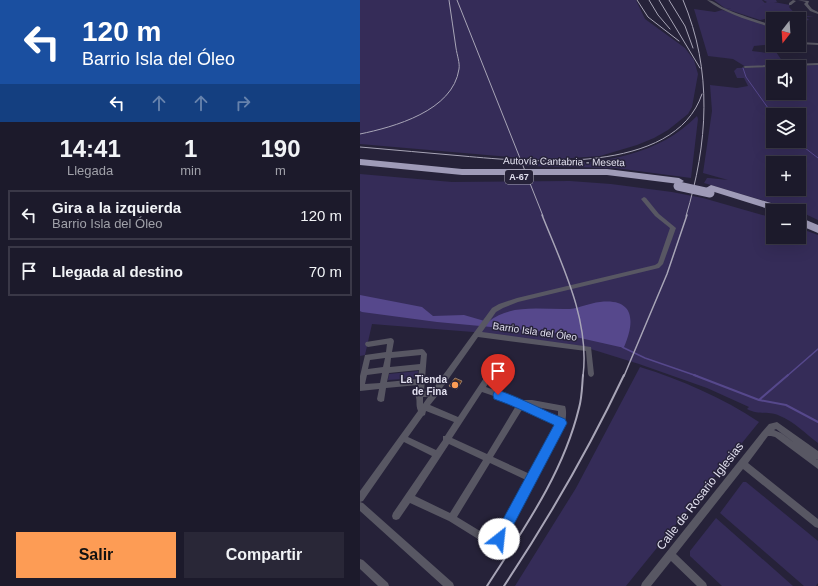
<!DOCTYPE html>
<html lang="es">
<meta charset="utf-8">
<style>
:root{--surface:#1c1a2b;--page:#292737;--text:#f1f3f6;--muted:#a0a1a9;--line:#3a3847;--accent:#fd9c55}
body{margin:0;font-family:Arial,sans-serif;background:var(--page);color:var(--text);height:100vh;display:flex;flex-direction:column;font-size:15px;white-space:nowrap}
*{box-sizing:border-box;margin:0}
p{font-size:13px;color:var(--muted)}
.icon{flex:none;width:22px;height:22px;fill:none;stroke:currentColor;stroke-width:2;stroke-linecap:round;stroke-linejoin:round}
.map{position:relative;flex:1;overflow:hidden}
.sheet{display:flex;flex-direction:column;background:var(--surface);width:360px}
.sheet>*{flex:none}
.guide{background:#1a4fa0;color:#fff;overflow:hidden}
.needle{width:26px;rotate:197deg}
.tools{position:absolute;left:406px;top:12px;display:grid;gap:8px}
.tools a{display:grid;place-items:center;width:40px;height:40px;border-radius:0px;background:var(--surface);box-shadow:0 4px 16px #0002,0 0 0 1px var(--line);font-size:20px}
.pin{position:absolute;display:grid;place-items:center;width:34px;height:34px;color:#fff;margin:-41px -17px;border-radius:50% 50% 50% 0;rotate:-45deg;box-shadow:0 0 4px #0007}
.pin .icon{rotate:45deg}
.me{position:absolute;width:44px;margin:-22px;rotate:29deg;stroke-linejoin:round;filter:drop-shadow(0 0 3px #0008)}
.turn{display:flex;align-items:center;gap:14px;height:84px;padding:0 16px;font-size:18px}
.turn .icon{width:52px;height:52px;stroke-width:2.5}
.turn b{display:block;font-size:28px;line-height:34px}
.lanes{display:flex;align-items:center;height:38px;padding:0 16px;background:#0003;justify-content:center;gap:20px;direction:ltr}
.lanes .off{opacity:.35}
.eta{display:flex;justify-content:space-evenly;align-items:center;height:68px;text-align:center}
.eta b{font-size:24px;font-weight:600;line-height:28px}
.button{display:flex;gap:8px;margin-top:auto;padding:8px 16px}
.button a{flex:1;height:46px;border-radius:0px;background:var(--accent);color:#111;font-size:16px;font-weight:600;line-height:46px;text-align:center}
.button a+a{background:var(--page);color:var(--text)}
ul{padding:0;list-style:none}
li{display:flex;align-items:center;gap:12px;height:50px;margin:0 8px 6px;padding:0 8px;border:2px solid var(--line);border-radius:0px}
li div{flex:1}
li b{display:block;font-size:15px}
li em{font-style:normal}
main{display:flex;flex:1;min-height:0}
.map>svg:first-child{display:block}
.green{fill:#352c58;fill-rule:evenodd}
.water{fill:#56488c}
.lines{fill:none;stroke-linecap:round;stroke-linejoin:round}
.stream-far2{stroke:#56488c;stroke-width:1}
.stream-far1{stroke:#56488c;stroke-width:1.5}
.stream{stroke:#56488c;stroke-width:2}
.building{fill:#6e3d16;stroke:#957b69}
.minor{fill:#585763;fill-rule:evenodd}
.motorway{fill:#9f9bb8;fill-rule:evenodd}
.rail-far2{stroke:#a8a5b7;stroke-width:1}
.rail-far1{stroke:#a8a5b7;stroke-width:1.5}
.rail{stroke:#a8a5b7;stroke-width:2}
.motorway-bridge{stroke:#9f9bb8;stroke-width:9}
.route{fill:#1a73e8;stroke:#114b97}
.poi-dot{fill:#fd9c55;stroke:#262239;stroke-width:1.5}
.labels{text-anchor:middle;stroke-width:3;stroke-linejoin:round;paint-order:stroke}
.shield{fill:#262239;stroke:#aaa7b8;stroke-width:1}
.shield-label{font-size:9px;font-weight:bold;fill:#e2e0ef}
.street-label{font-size:10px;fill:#e2e0ef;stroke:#262239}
.poi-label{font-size:10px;font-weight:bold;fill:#e2e0ef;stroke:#262239;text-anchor:end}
.near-street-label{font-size:12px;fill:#e2e0ef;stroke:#262239}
</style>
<main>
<section class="sheet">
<div class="guide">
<div class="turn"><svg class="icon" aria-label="left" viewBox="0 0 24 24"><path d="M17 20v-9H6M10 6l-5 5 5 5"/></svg><div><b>120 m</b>Barrio Isla del Óleo</div></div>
<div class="lanes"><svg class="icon" aria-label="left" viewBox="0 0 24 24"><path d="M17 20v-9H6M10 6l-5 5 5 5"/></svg><svg class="icon off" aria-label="ahead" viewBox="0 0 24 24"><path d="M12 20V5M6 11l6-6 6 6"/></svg><svg class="icon off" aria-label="ahead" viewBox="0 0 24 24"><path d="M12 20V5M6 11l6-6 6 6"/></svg><svg class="icon off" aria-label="right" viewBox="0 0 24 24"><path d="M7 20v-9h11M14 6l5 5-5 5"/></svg></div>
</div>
<div class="eta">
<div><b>14:41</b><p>Llegada</p></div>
<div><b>1</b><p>min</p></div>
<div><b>190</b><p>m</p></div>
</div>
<ul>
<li><svg class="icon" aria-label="left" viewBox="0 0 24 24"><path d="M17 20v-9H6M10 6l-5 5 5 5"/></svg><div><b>Gira a la izquierda</b><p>Barrio Isla del Óleo</p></div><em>120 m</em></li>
<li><svg class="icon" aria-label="arrive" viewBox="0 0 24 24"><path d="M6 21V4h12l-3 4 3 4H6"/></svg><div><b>Llegada al destino</b></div><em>70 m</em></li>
</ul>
<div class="button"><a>Salir</a><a>Compartir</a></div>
</section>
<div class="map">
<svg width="458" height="586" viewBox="0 0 458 586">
<rect width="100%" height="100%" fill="#262239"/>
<!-- green -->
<path class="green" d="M 0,0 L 276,0 L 285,19 L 325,48 L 334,60 L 338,74 L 332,107 L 328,114 L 308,130 L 294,138 L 277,145 L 240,156 L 184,160 L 0,144 Z
M 354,0 L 402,0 L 405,3 L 407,2 L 403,0 L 416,0 L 417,2 L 414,2 L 430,5 L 429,7 L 437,16 L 454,16 L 446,17 L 449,20 L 439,22 L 439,19 L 431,19 L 425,15 L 400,20 L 366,9 L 376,7 L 366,9 Z
M 334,9 L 355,12 L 362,10 L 390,18 L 413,28 L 413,44 L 394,46 L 392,51 L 407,53 L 416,52 L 425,65 L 386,67 L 373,59 L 348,56 Z
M 458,65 L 458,220 L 439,211 L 344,183 L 347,178 L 349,178 L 368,180 L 343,173 L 352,111 L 350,85 L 377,88 L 388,86 L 384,78 L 377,78 L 374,71 L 377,68 ZM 413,67 L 439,67 L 439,93 L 413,93 ZM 413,115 L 439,115 L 439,141 L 413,141 ZM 413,163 L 439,163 L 439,189 L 413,189 Z
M 337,116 L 338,119 L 331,178 L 255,168 L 165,166 L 165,163 C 225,166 293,161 337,116 Z
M 0,174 L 92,182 L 210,181 L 251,184 L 312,192 L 343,198 L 413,218 L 413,237 L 439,237 L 439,228 L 458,235 L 458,443 C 446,434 433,421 420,416 C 407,410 400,416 387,409 L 389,407 L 347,388 L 279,364 L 221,346 L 113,332 L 12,324 L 5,355 L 0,356 Z
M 280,367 C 322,380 363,398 399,422 L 266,586 L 155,586 L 216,488 Z
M 58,371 L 57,378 L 28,380 L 29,374 Z
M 383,482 L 386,482 L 458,541 L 458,583 L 456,586 L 444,586 L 360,513 Z
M 356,518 L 433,586 L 362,586 L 330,556 L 330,551 Z"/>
<!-- water -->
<path class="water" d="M 0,295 L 62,307 L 73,316 L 104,315 L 128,322 C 152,303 181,310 210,309 C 220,308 229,303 240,302 C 275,298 275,322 264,347 L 260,347 L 198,333 L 77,322 L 2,312 L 0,311 Z"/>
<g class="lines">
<!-- stream-far2 -->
<path class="stream-far2" d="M 383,68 L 386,77 L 413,115
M 436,141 L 458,158"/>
<!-- stream-far1 -->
<path class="stream-far1" d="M 262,347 L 285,358 L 337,376
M 427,376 L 458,349"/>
<!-- stream -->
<path class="stream" d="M 334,375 L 399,400 L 426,405 L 458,422
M 399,400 L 428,375"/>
</g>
<!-- building -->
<path class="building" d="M 95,378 L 102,381 L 97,389 L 89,386 Z"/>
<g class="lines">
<!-- minor -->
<path class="minor" d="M 347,0 C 353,0 357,4 362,7 C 378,15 396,19 413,26 L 413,28 C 392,21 365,14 347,0 Z
M 433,0 L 436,1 L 431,5 L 429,5 L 429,3 Z
M 438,0 L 449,1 L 448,4 L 452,9 L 458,12 L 458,14 L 450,11 L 444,4 L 446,2 Z
M 439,42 L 458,43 L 458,45 L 439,44 Z
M 458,63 L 458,65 L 385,68 L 383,67 L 385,66 Z
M 284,197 L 286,198 L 299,214 L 316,228 L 303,264 L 299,268 L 158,302 L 143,308 L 136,312 L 122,332 L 231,347 L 234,374 L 233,376 L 231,377 L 229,376 L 228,374 L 226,351 L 118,337 L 80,391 L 79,394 L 78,395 L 70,405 L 98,417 L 128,372 L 130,371 L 132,372 L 133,374 L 126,387 L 162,400 L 172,400 L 205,406 C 207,411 206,420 204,425 L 176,478 L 175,482 L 174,482 L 142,542 L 134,546 L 126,544 L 89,521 L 50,503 L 39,519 L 36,520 L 33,519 L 32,516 L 33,513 L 72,456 L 44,442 L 3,501 L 0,502 L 3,503 L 93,583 L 94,586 L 83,586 L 0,511 L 0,491 L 58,411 C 55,404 58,400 55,395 L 57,393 L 58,385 L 26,388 L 24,401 L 21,402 L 18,401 L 17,399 L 19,389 L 0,391 L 0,376 L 5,355 L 26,352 L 27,344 L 8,347 L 6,346 L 5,344 L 6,342 L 31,338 L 33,339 L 34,341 L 32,352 L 62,349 L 64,350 L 67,354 L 64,391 L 73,389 L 132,308 L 139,304 L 157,298 L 295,265 L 298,263 L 310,228 L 295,216 L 281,199 ZM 61,355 L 60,364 L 30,367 L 31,358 ZM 25,358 L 23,367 L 8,369 L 10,360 ZM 59,370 L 58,379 L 27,382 L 29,373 ZM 22,373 L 20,383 L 5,384 L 7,375 ZM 122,392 L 157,404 L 127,454 L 92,438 ZM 63,397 L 68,397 L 63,404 ZM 171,406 L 198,411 L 198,418 L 172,407 ZM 163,408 L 166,411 L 196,424 L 170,474 L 133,457 ZM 66,411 L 94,422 L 85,436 L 83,436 L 83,440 L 76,450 L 48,437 L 63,416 L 65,415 ZM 89,444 L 123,460 L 90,513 L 55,496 ZM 130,463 L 166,480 L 136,536 L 133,538 L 130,537 L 97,517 Z
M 417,422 L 458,451 L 458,460 L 456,459 L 458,460 L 458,469 L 415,437 L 411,436 L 408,436 L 388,463 L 458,519 L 458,528 L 455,527 L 383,469 L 316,554 L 346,583 L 347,586 L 337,586 L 311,561 L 291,586 L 281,586 L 282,583 L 402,432 L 409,424 ZM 416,429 L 436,444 L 421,433 L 414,430 Z
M 0,559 L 3,560 L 28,583 L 29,586 L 18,586 L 0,569 Z"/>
<!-- motorway -->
<path class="motorway" d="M 0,159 L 102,169 L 247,169 L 319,178 L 324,181 L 319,184 L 247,175 L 102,175 L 0,165 Z
M 351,185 L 431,209 L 432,211 L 415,211 L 348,190 L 346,188 Z
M 439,217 L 458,225 L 458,233 L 439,225 Z"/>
<!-- rail-far2 -->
<path class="rail-far2" d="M 97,0 L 183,216
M 277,0 L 288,17 L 319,41
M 289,0 L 298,15 L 310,29
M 299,0 L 340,68
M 309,0 L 325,26 L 333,48
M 323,0 C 353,71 348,143 326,216
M 0,134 C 34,127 93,111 99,69 C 100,63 97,55 96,48 C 94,32 91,16 89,0
M 0,147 C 34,150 69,153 103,156 C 169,162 315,176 342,94"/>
<!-- rail-far1 -->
<path class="rail-far1" d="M 182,215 C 202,265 230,320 223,376
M 264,376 L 307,274 L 327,215"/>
<!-- rail -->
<path class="rail" d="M 127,586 C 163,530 203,474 219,408 C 222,398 222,386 223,375
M 144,586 C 189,518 229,449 264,375"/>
<!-- motorway-bridge -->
<path class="motorway-bridge" d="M 318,186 L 350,193"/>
</g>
<!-- route -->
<path class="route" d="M 138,390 C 162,398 182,410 205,419 L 207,423 L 144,543 L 139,545 L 135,543 L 133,539 L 135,534 L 194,425 C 174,416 155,406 134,399 L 133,395 L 134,392 Z"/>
<!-- markers -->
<circle class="poi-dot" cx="95" cy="385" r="4"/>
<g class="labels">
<!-- shield labels -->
<rect class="shield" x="145" y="170" width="28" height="14" rx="3"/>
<g class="shield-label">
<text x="159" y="180">A-67</text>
</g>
<!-- street labels -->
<g class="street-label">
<text transform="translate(204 161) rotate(1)" y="4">Autovía Cantabria - Meseta</text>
<text transform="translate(175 331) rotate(8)" y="4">Barrio Isla del Óleo</text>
</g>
<!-- poi labels -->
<g class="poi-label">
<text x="87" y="383">La Tienda<tspan x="87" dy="12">de Fina</tspan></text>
</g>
<!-- near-street labels -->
<g class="near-street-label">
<text transform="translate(340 496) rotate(-52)" y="4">Calle de Rosario Iglesias</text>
</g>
</g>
</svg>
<div class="tools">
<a><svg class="needle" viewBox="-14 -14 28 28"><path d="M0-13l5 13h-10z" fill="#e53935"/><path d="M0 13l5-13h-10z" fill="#a0a1a9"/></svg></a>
<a><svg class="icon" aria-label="sound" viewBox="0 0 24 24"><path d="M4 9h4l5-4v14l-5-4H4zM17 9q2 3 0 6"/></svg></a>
<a><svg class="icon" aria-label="layers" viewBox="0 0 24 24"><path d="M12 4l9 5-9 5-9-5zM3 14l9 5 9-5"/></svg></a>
<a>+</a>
<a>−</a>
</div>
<div class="pin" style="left:138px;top:395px;background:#d93025"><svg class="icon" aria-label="arrive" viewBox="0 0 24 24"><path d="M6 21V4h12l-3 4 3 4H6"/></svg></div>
<svg class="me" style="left:139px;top:539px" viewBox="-20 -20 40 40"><circle r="19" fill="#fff"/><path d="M0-13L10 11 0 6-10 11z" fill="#1a73e8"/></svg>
</div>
</main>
